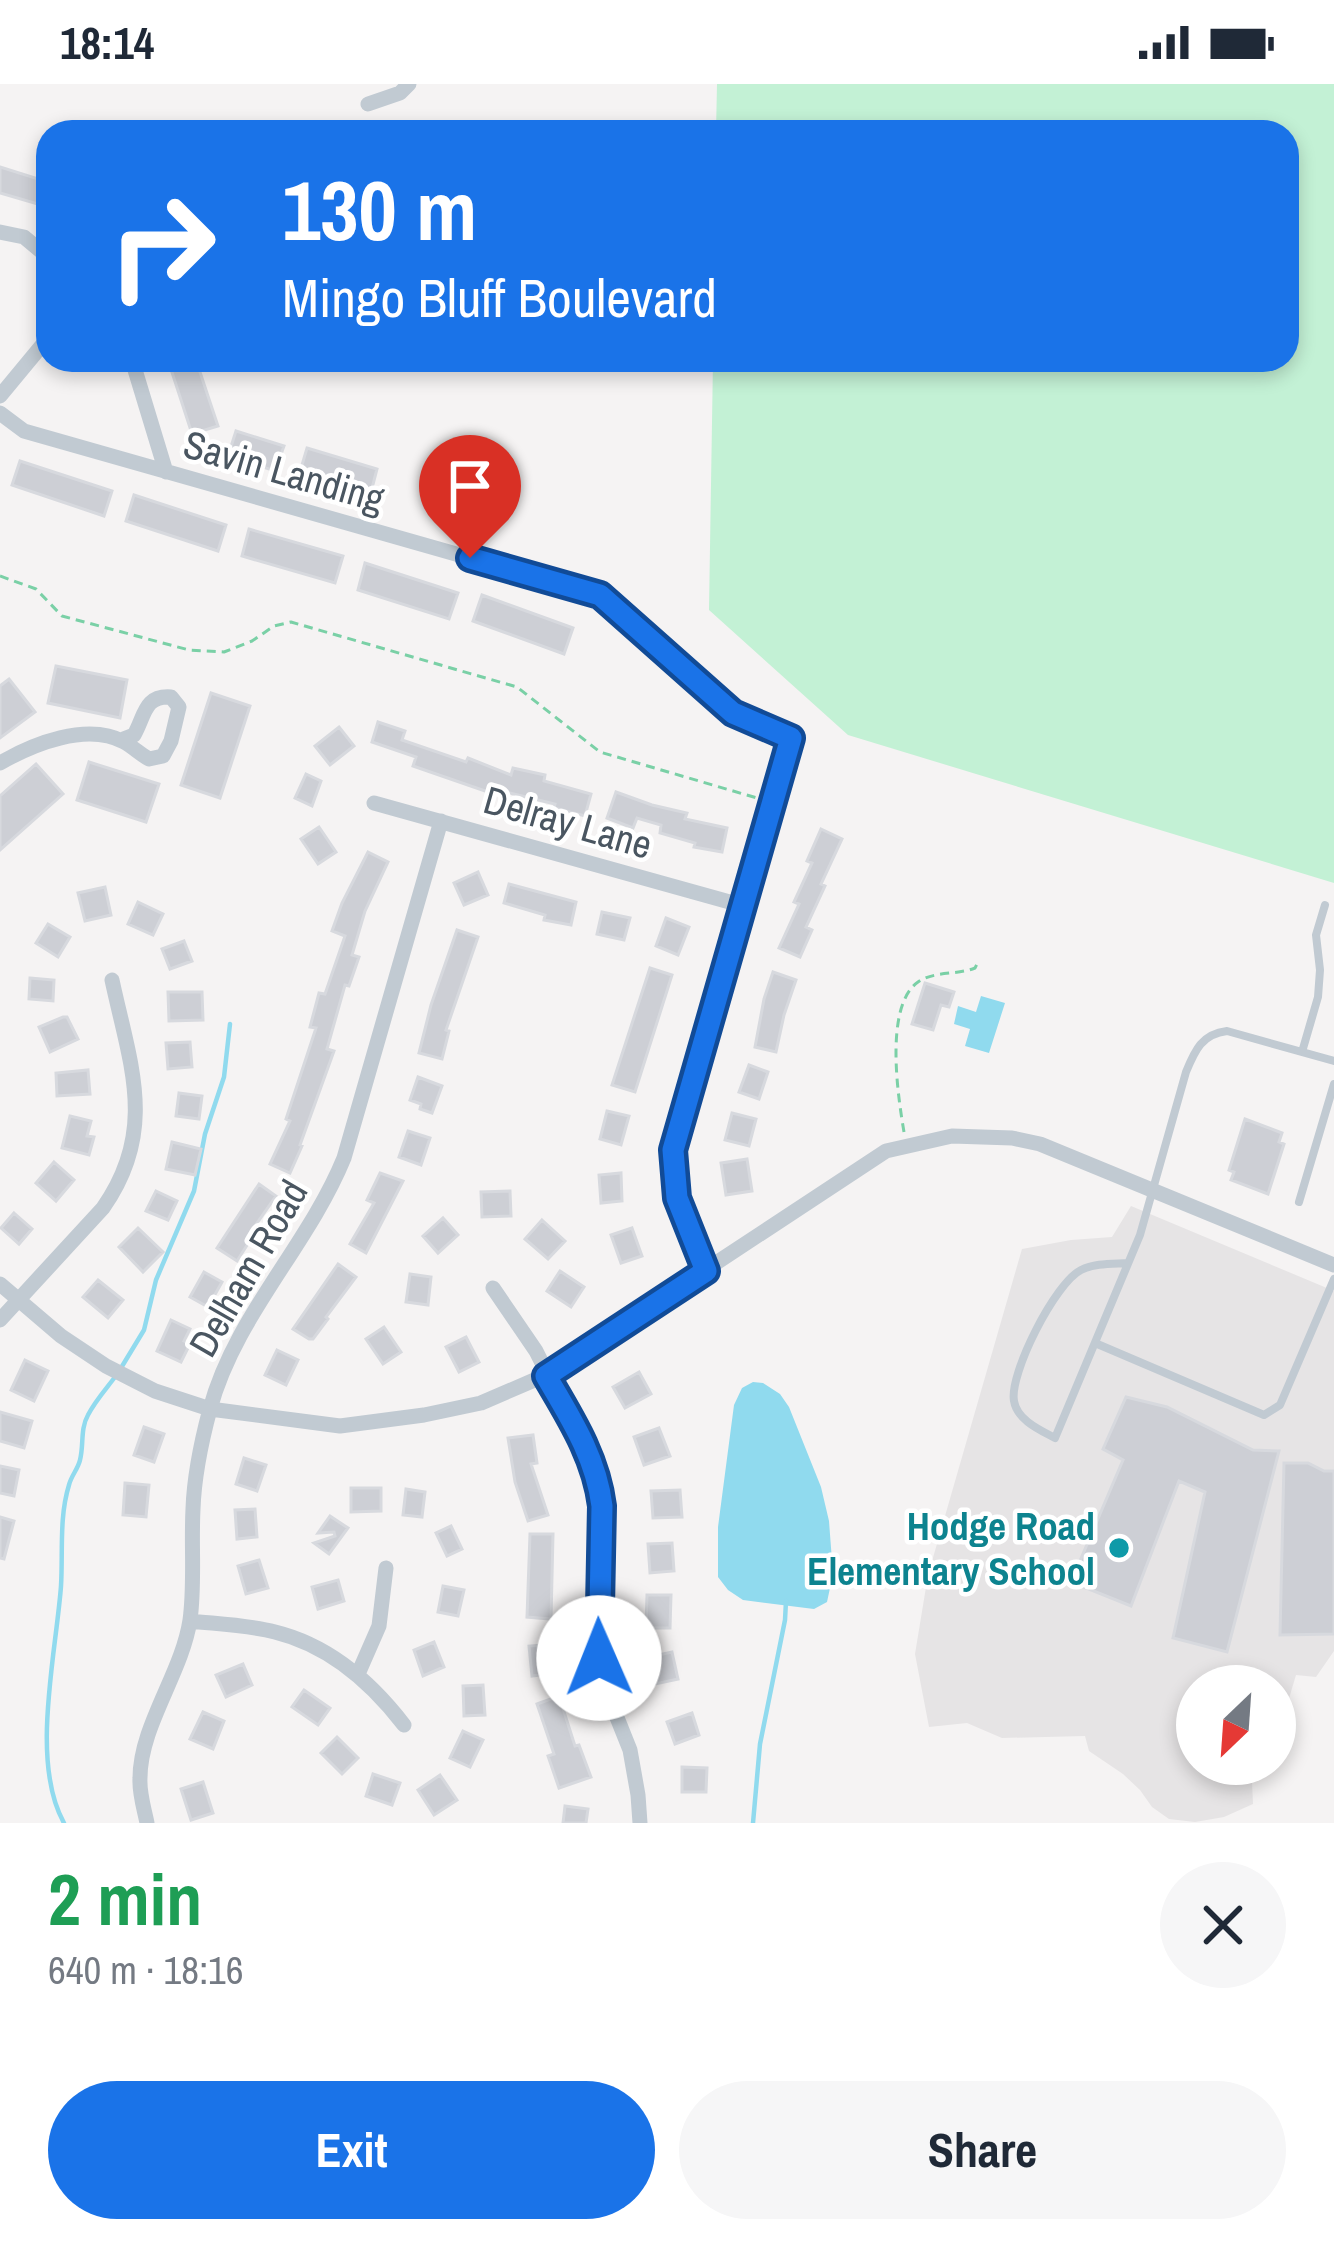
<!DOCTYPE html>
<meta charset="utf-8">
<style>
:root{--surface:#fff;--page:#f6f6f7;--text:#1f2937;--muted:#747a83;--accent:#1a73e8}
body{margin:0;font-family:"Archivo Narrow",sans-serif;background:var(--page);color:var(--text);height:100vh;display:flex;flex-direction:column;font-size:45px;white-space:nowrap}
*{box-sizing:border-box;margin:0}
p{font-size:39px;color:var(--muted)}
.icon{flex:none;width:66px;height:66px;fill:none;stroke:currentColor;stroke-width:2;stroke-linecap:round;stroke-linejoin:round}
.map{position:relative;height:1739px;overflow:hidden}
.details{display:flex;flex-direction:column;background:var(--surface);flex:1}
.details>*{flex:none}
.top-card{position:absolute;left:36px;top:36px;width:1263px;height:252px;border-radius:36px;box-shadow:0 6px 18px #0003;background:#1a73e8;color:#fff;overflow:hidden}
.needle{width:78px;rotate:205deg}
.controls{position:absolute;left:1176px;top:1581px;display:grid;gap:24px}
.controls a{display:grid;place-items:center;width:120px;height:120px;border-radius:50%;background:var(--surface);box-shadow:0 6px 18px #0003;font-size:60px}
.pin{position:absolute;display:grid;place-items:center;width:102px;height:102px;color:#fff;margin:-123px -51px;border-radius:50% 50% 50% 0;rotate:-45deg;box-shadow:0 0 12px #0007}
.pin .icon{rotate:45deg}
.me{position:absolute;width:132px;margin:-66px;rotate:359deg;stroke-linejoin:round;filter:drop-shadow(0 0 9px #0008)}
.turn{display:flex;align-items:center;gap:42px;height:252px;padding:0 48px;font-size:54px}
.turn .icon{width:156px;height:156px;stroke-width:2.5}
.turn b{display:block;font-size:84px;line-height:102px}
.round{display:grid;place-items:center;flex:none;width:126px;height:126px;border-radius:63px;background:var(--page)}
.headline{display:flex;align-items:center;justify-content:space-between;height:204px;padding:0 48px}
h1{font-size:72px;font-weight:700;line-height:90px;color:#1e9e55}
.primary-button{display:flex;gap:24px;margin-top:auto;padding:24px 48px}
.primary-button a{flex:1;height:138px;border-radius:72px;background:var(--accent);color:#fff;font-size:48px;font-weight:700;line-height:138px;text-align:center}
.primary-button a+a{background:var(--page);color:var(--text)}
.status{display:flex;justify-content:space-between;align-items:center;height:84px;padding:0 60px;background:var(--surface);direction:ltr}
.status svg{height:33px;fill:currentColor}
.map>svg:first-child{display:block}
.education{fill:#e6e4e5}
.green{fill:#c3f1d5}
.water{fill:#90daee}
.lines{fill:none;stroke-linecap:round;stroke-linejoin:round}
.stream{stroke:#90daee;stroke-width:4.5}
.building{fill:#cdcfd5;stroke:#d7d9de;stroke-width:3}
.path{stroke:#7ad0a6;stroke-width:3;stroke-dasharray:9 6;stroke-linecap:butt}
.lane{stroke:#c1cad2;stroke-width:8}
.street{stroke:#c1cad2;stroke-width:15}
.route-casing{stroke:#114b97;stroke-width:30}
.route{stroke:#1a73e8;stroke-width:21}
.culture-dot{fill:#0f9aa8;stroke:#fff;stroke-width:4.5}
.labels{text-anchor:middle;stroke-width:9;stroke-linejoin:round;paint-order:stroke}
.street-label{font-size:39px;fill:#4a5661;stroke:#fff}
.culture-label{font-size:39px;font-weight:bold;fill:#0d838f;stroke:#fff;text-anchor:end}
</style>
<div class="status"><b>18:14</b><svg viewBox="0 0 49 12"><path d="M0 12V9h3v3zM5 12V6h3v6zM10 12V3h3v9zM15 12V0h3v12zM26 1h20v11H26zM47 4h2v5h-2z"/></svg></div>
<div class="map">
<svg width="1334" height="1739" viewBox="0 0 1334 1739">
<rect width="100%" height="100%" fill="#f5f3f3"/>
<!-- education -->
<path class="education" d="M 1131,1122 L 1334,1207 L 1334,1567 L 1316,1593 L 1296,1591 L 1275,1661 L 1275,1602 L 1197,1602 L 1197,1680 L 1265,1680 L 1252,1698 L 1253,1720 L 1224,1733 L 1195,1738 L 1169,1735 L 1152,1723 L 1140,1706 L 1123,1690 L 1089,1667 L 1085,1652 L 1002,1654 L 967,1639 L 929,1643 L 915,1570 L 928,1491 L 1022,1165 L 1071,1156 L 1112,1153 Z"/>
<!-- green -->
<path class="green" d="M 717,0 L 1334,0 L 1334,799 L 848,651 L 709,526 L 713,276 L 1287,276 L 1287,48 L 716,48 Z"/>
<!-- water -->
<path class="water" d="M 981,912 L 1005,919 L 989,969 L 965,962 L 970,945 L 954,940 L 958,922 L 976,928 Z
M 753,1298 L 763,1299 L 780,1310 L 789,1323 L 821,1403 L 829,1437 L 833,1490 L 827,1518 L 814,1525 L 743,1516 L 728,1506 L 718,1493 L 718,1443 L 734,1321 L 742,1304 Z"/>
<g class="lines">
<!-- stream -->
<path class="stream" d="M 121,1284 L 144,1246 L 156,1196 L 194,1107 L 205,1050 L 224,993 L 230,940
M 64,1739 C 30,1678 56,1570 61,1502 C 63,1469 59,1433 69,1401 C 71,1392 78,1385 80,1376 C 84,1361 80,1345 88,1331 C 95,1317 106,1305 115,1293
M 753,1739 L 760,1660 L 785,1536 L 786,1517"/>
</g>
<!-- building -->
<path class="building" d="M 0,83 L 48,98 L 48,123 L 0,109 Z
M 168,276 L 196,276 L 218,342 L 192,350 Z
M 236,347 L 284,362 L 275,387 L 228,372 Z
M 307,364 L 377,385 L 370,412 L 299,391 Z
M 20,377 L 112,407 L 104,432 L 12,401 Z
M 134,411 L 226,441 L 218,467 L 126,437 Z
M 249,445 L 343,472 L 335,499 L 242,472 Z
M 365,479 L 458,509 L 449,535 L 358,506 Z
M 482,511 L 573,544 L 564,570 L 473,537 Z
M 56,582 L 127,596 L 120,634 L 48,619 Z
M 9,595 L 35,628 L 0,654 L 0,602 Z
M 211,609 L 250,622 L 220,714 L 181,701 Z
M 378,638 L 405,647 L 402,656 L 466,678 L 468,674 L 511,691 L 513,684 L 545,691 L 544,697 L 591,710 L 585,732 L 554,724 L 555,720 L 489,704 L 488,708 L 413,682 L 416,673 L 372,658 Z
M 339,643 L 354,662 L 330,681 L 315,662 Z
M 89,678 L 159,700 L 146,738 L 77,716 Z
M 36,680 L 63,710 L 0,766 L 0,712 Z
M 306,690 L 321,697 L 312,722 L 295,714 Z
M 616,708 L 652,721 L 687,729 L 685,735 L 727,744 L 722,768 L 694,763 L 695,759 L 660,749 L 661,741 L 637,734 L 633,744 L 607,734 Z
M 319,743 L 336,768 L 318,780 L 301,755 Z
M 821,745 L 842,755 L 821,800 L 825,802 L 806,843 L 812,846 L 800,873 L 779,864 L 799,820 L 794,818 L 812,779 L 807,777 Z
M 368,768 L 388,778 L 365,827 L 352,871 L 359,873 L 349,902 L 345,901 L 327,965 L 334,967 L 300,1061 L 302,1062 L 290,1089 L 270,1080 L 290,1037 L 286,1035 L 316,944 L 310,943 L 319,909 L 325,910 L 345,852 L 332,847 L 342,819 Z
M 478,788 L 488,811 L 464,821 L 454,799 Z
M 509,800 L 576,818 L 571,841 L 544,836 L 545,831 L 504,819 Z
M 105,803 L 111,831 L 85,837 L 78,809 Z
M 138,818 L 163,830 L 153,851 L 128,840 Z
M 602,828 L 630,834 L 624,856 L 597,850 Z
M 666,834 L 689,843 L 678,871 L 656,862 Z
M 48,840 L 70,853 L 58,873 L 36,859 Z
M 457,846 L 478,853 L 446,946 L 449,947 L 442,975 L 419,969 L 431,921 Z
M 184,857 L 192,877 L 170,885 L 162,865 Z
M 650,884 L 672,891 L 635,1008 L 612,1001 Z
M 773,888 L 796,896 L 784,931 L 776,968 L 755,963 L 764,915 Z
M 30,894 L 54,896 L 53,917 L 29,915 Z
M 925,899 L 954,908 L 949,923 L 941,921 L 933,946 L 912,940 Z
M 168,908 L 202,908 L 203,936 L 169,937 Z
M 63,933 L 67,933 L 78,955 L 50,968 L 39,943 Z
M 190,958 L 192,983 L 168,985 L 166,959 Z
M 749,981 L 768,988 L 759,1015 L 739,1008 Z
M 88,986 L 90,1010 L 57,1012 L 56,989 Z
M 418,993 L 442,1002 L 432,1029 L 420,1025 L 421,1020 L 410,1016 Z
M 179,1009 L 202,1012 L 199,1035 L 176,1032 Z
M 607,1027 L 629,1032 L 621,1061 L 600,1055 Z
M 732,1029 L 756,1035 L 749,1062 L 725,1056 Z
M 70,1032 L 91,1037 L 87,1052 L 94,1053 L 89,1071 L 62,1064 Z
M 1245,1035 L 1282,1049 L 1279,1058 L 1284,1060 L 1268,1110 L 1231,1096 L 1234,1088 L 1229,1086 Z
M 408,1047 L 430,1054 L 421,1081 L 399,1073 Z
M 172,1058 L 201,1065 L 195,1091 L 166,1085 Z
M 747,1075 L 752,1107 L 726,1111 L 721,1079 Z
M 54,1078 L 74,1096 L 56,1117 L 36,1099 Z
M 380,1089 L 403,1097 L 366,1169 L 350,1160 L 374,1119 L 367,1116 Z
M 621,1089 L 622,1117 L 601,1119 L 599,1091 Z
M 259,1100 L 276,1112 L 248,1152 L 251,1155 L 237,1177 L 217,1164 Z
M 156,1107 L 177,1117 L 168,1136 L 146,1127 Z
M 510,1107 L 511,1132 L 482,1133 L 481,1108 Z
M 14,1129 L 32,1145 L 19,1160 L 1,1144 Z
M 443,1134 L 458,1151 L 438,1169 L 423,1152 Z
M 542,1136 L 565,1157 L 548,1175 L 525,1155 Z
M 138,1144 L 163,1168 L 143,1188 L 119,1163 Z
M 632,1144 L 642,1172 L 621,1179 L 611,1151 Z
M 338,1180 L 356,1193 L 326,1233 L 328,1235 L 313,1255 L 309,1255 L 293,1245 Z
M 560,1187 L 584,1203 L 571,1223 L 547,1207 Z
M 204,1188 L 222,1198 L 208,1223 L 190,1213 Z
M 410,1190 L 431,1193 L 428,1221 L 406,1218 Z
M 98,1196 L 123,1216 L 108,1234 L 83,1213 Z
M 171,1236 L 190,1245 L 184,1257 L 190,1260 L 181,1278 L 157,1267 Z
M 384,1243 L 401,1268 L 383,1280 L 366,1255 Z
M 466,1253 L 479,1278 L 459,1288 L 446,1263 Z
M 277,1266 L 298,1276 L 286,1301 L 265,1291 Z
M 25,1276 L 48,1287 L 34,1317 L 11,1306 Z
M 639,1288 L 651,1310 L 625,1324 L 613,1303 Z
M 1126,1313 L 1167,1323 L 1253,1366 L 1279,1367 L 1227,1568 L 1173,1554 L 1205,1408 L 1179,1397 L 1131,1522 L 1071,1498 L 1123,1376 L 1103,1365 Z
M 0,1328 L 32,1337 L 24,1364 L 0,1357 Z
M 144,1343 L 164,1350 L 154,1378 L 134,1371 Z
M 659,1344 L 670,1372 L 644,1381 L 634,1353 Z
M 533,1351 L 537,1379 L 531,1380 L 548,1431 L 528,1437 L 515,1398 L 508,1354 Z
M 244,1374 L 266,1381 L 257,1407 L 236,1400 Z
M 1284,1379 L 1308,1379 L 1324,1387 L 1334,1387 L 1334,1550 L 1280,1551 Z
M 0,1382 L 19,1386 L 14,1412 L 0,1409 Z
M 125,1399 L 149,1401 L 146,1433 L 123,1431 Z
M 351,1404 L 381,1404 L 381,1427 L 351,1428 Z
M 406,1405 L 425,1408 L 422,1433 L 403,1431 Z
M 680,1406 L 682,1433 L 653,1434 L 651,1407 Z
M 255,1425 L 257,1453 L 237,1455 L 235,1426 Z
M 330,1432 L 348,1444 L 329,1470 L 314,1459 L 335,1452 L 334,1448 L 318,1449 Z
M 0,1433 L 14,1437 L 4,1475 L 0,1474 Z
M 451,1442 L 462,1465 L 447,1472 L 436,1449 Z
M 530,1450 L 553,1450 L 551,1535 L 527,1533 Z
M 672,1459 L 674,1487 L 650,1489 L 648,1460 Z
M 259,1476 L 268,1504 L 246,1510 L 238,1482 Z
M 338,1496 L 344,1517 L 318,1525 L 312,1503 Z
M 443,1502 L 464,1506 L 458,1532 L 438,1528 Z
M 647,1511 L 671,1511 L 670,1544 L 646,1544 Z
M 434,1558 L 444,1583 L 423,1592 L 414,1566 Z
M 554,1560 L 557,1589 L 532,1592 L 529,1562 Z
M 672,1568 L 678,1595 L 655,1600 L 649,1573 Z
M 243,1580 L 252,1601 L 226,1613 L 216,1591 Z
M 483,1601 L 485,1631 L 464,1632 L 463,1602 Z
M 304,1606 L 330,1624 L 318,1641 L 292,1623 Z
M 559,1612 L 575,1662 L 579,1661 L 591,1693 L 559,1704 L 548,1672 L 554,1670 L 537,1620 Z
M 203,1628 L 224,1637 L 213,1665 L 190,1655 Z
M 692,1629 L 699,1651 L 675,1660 L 667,1638 Z
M 463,1647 L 483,1656 L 470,1683 L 450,1674 Z
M 337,1653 L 358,1674 L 342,1690 L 321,1669 Z
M 682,1683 L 707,1684 L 706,1708 L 682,1708 Z
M 373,1690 L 400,1699 L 392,1721 L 366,1712 Z
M 440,1691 L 457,1716 L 434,1731 L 418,1706 Z
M 203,1698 L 213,1729 L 191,1736 L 181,1705 Z
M 565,1722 L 588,1725 L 586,1739 L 563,1739 Z"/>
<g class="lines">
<!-- path -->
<path class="path" d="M 0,492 L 36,505 L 62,532 L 189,566 L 224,568 L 252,557 L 274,542 L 291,538 L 517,603 L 600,668 L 757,714
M 904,1048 C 898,1013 884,922 918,898 C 933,887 958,891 975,884 L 979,876"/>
<!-- lane -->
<path class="lane" d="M 1302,968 L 1318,913 L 1320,886 L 1316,851 L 1325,821
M 1299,1118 L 1334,1000
M 1128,1179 C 1113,1180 1095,1179 1081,1186 C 1055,1199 1009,1290 1014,1317 C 1017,1336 1040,1346 1055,1354 L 1140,1151 L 1186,988 C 1195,966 1202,950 1227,947 L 1334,977
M 1095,1259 L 1264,1331 L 1280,1321 L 1334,1195"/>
<!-- street -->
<path class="street" d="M 368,20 L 400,9 L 409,0
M 0,148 L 24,153 L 48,173
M 132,276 L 166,388
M 0,312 L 48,254
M 0,329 L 24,347 L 600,511 L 733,629 L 791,654 L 673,1065 L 677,1114 L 706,1187
M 0,679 C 33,660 87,638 124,658 C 133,663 140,670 149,675 L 163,672 L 171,657 L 179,623 L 171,613 C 144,611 145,632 134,651 L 121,656
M 374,719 L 744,822
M 0,1200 L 61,1252 L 106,1282 L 155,1307 L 210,1325 L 340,1342 L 424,1331 L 481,1319 L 546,1291 L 886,1067 L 952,1052 L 1012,1054 L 1040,1060 L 1334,1181
M 493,1204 L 536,1267 L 596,1387 L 602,1422 L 599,1573 L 606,1606 L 630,1666 L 638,1711 L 640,1739
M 0,1236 L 103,1124 C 158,1046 130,980 112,896
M 190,1537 C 218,1540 248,1541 275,1548 C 328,1561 371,1598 404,1641
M 358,1590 L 379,1542 L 386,1484
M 147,1739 C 144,1724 139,1709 140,1694 C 140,1642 182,1589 190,1536 C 195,1500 191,1462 193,1425 C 194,1395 202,1355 210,1325 C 235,1232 308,1162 344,1074 L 441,737"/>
</g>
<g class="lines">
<!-- route casing -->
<g class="route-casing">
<path id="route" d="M 470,474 L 600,511 L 733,629 L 791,654 L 673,1066 L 677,1114 L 706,1187 L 546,1292 C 570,1333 596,1373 602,1422 L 599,1574"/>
</g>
<!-- route -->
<use href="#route" class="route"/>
</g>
<!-- markers -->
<circle class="culture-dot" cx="1119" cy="1464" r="12"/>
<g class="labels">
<!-- street labels -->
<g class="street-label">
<text transform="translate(284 387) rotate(16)" y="14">Savin Landing</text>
<text transform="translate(568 738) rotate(16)" y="14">Delray Lane</text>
<text transform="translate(248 1184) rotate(-60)" y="14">Delham Road</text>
</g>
<!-- culture labels -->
<g class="culture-label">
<text x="1095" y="1456">Hodge Road<tspan x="1095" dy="45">Elementary School</tspan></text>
</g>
</g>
</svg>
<div class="controls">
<a><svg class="needle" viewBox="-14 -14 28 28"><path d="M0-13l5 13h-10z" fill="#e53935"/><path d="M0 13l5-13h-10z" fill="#747a83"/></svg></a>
</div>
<div class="pin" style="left:470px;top:474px;background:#d93025"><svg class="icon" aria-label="arrive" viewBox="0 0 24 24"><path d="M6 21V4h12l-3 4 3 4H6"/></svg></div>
<svg class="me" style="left:599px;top:1574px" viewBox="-20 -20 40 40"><circle r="19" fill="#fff"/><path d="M0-13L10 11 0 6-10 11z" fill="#1a73e8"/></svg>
<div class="top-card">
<div class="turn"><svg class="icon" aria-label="right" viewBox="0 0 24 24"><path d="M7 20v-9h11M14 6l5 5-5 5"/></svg><div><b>130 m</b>Mingo Bluff Boulevard</div></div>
</div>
</div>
<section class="details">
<div class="headline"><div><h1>2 min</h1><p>640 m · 18:16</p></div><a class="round"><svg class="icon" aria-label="close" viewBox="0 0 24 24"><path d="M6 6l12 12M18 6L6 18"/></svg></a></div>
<div class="primary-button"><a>Exit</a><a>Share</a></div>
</section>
